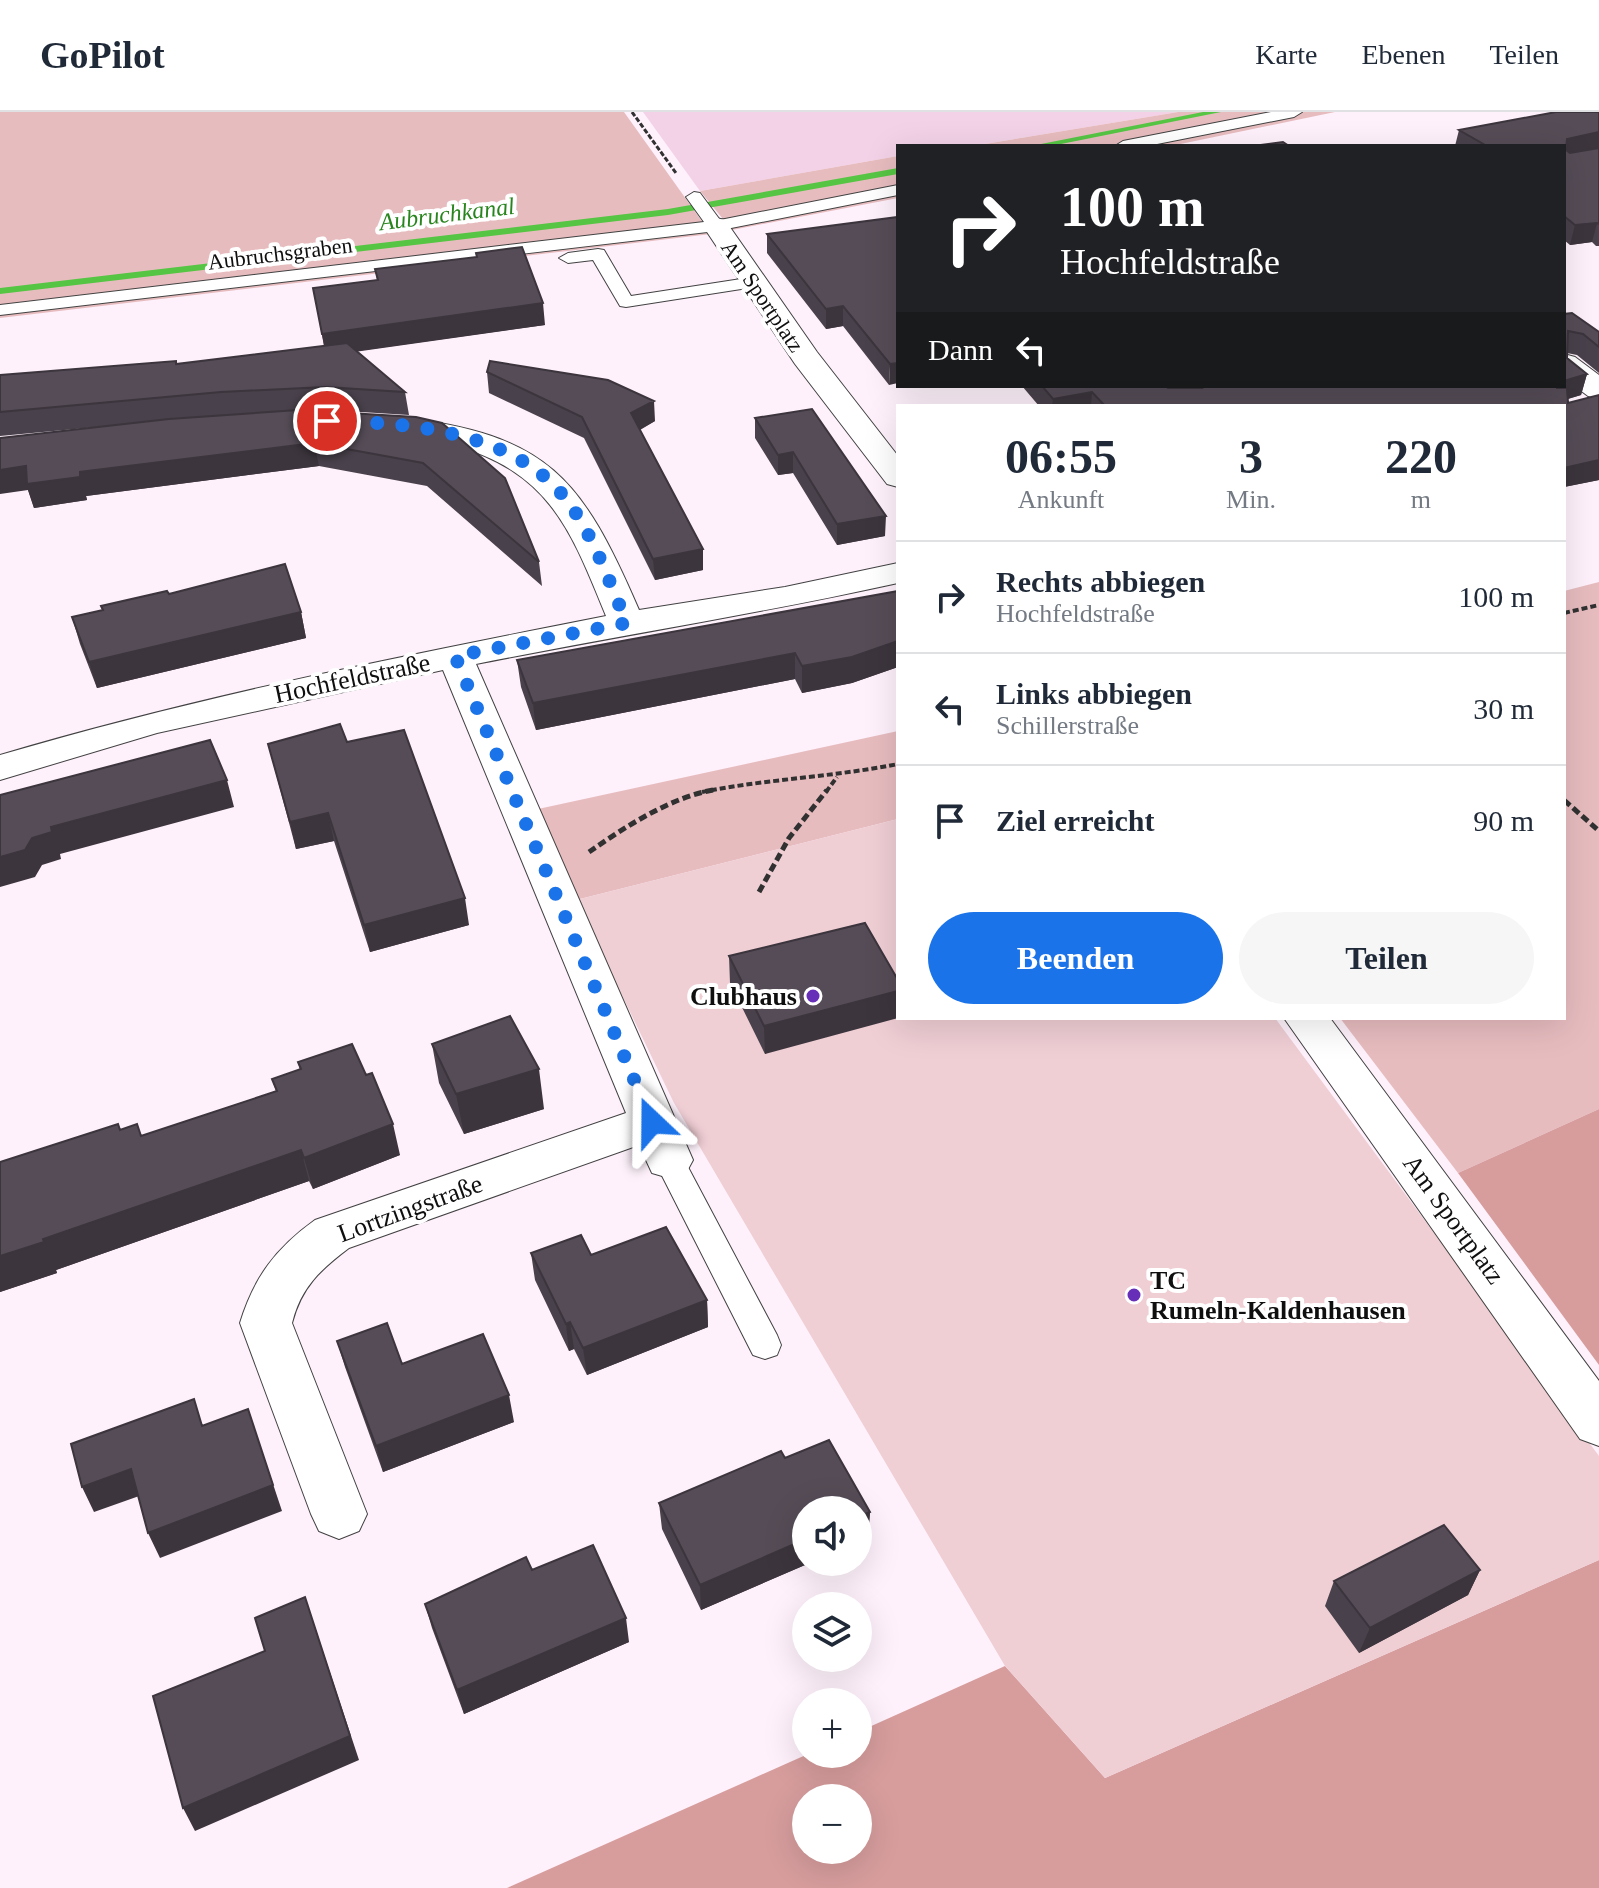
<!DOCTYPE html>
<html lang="de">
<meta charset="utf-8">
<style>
:root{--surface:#fff;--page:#f6f6f7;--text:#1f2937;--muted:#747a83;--line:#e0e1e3;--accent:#1a73e8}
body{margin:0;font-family:Georgia,serif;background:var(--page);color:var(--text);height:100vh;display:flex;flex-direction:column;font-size:30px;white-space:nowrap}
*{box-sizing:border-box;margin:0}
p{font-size:26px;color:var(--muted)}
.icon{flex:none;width:44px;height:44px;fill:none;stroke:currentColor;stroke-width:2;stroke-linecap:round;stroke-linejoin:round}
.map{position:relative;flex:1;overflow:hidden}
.drawer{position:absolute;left:896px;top:292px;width:670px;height:616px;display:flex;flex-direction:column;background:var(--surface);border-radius:0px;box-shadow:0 8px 32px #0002}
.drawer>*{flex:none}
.top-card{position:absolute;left:896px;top:32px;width:670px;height:244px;border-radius:0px;box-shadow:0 8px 32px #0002;background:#202124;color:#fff;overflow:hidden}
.fabs{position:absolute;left:792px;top:1384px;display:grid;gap:16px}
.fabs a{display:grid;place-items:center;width:80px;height:80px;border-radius:50%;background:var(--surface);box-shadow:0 8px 32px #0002;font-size:40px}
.pin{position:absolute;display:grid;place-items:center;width:68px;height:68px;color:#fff;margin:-34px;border:4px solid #fff;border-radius:50%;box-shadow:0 2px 8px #0007}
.me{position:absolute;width:88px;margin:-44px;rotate:337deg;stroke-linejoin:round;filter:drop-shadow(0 0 6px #0008)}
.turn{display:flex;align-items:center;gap:28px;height:168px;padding:0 32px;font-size:36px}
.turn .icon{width:104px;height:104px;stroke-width:2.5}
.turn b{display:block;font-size:56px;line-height:68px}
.then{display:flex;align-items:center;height:76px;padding:0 32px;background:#0003;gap:16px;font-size:30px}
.eta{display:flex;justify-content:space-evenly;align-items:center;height:136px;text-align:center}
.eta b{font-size:48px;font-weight:800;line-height:56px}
.cta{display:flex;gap:16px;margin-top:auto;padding:16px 32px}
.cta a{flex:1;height:92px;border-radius:48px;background:var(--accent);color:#fff;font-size:32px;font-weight:800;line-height:92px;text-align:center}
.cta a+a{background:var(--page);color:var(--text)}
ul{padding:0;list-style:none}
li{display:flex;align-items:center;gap:24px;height:112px;padding:0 32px;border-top:2px solid var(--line)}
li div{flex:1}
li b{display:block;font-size:30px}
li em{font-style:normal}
header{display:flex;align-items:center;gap:48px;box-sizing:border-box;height:112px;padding:0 40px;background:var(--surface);border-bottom:2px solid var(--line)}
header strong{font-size:38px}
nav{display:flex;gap:44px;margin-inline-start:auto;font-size:28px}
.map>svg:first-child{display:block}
.farmland{fill:#f3d2e7}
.green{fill:#e7bcbf}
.forest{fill:#d79d9d;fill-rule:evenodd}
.pitch{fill:#efced4}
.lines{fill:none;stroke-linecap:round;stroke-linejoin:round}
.stream{fill:#56c544;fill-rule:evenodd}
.service-casing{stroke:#424242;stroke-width:2}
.minor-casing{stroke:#424242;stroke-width:2}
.path-far2{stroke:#313131;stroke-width:3;stroke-dasharray:5 2;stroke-linecap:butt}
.path-far1{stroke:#313131;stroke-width:4;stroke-dasharray:6 3;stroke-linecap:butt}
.path{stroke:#313131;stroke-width:5;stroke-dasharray:8 4;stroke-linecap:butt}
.service{fill:#fff;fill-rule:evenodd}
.minor{fill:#fff;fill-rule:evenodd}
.wall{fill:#49414b}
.shaded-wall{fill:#3c353d}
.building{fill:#554c57;stroke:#3c353d;stroke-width:2}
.route{stroke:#1a73e8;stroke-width:14;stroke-dasharray:0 25.2}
.poi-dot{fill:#672fb7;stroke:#fff;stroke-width:3}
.labels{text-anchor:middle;stroke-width:8;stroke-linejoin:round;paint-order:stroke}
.far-street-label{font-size:22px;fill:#0f0f0f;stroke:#fff}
.far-water-label{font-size:24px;font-style:italic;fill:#28851d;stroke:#fff}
.street-label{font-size:26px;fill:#0f0f0f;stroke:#fff}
.poi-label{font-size:26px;font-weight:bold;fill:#0f0f0f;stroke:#fff;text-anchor:end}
</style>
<header>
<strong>GoPilot</strong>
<nav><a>Karte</a><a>Ebenen</a><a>Teilen</a></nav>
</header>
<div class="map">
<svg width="1599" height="1776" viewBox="0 0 1599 1776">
<rect width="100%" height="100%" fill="#fef1fb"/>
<!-- farmland -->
<path class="farmland" d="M 643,0 L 1178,0 L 973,34 L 898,34 L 898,44 L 700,79 Z"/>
<!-- green -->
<path class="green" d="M 0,0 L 624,0 L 711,122 L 0,206 Z
M 1178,0 L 1335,0 L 1171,34 L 973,34 Z
M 898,44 L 898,86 L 732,118 L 700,79 Z
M 1599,470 L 1599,997 L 1458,1061 L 1340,906 L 1564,906 L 1564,479 Z
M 898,619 L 898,707 L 576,788 L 538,697 Z"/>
<!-- forest -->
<path class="forest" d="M 1599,997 L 1599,1253 L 1458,1061 Z
M 1599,1448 L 1599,1776 L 507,1776 L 808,1642 L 858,1642 L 858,1620 L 1005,1554 L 1105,1666 ZM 806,1686 L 858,1686 L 858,1738 L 806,1738 Z"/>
<!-- pitch -->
<path class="pitch" d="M 898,707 L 898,906 L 1275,906 L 1599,1344 L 1599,1448 L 1105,1666 L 1005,1554 L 674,991 L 576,788 Z"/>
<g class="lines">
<!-- stream -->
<path class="stream" d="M 1203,0 L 1221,0 L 1051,34 L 1031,34 Z
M 898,56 L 898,62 L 668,103 L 0,182 L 0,176 L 668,97 Z"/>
<!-- service casing -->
<g class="service-casing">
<path id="service" d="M 1271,0 L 1302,0 L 1294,5 L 1147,34 L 1115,34 L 1123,29 Z
M 898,73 L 898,83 L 716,119 L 0,203 L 0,193 L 704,110 L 686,85 L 694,80 L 700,81 L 720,108 Z
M 598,137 L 604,138 L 631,184 L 754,165 L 763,170 L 754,175 L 626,195 L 620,194 L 593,148 L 568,151 L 559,146 L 568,141 Z
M 669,1036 L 680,1040 L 777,1223 L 781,1233 L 777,1243 L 765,1247 L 753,1243 L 654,1048 L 658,1040 Z"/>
</g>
<!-- minor casing -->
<g class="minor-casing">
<path id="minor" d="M 716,106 L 725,108 L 817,240 L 898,344 L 898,375 L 887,372 L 795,252 L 703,114 L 707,108 Z
M 1564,242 L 1575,245 L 1599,263 L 1599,287 L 1588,284 L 1564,266 Z
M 398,305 C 548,322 582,366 639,498 L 785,475 L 898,451 L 898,471 C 758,502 617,524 476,552 L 693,1048 L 686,1061 L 669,1066 L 652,1061 L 639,1033 L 349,1136 C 320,1158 301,1175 292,1211 L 367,1402 L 359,1419 L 339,1427 L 319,1419 L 311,1402 L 240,1211 C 254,1165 276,1136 315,1108 L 626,1001 L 443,558 L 157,621 L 0,668 L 0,643 C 200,584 402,544 606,504 C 571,419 551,361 454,333 C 432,327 409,326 387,321 L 382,314 L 387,307 Z
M 1284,906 L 1330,906 L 1599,1269 L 1599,1334 L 1580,1327 Z"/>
</g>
<!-- path-far2 -->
<path class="path-far2" d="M 632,0 L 676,61"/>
<!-- path-far1 -->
<path class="path-far1" d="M 1564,501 L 1599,493
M 702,680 C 767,667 833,665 898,652
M 826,680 L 837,665"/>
<!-- path -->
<path class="path" d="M 1564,688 L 1599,719
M 589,740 C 625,715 669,686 713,678
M 759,780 L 789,726 L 827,678"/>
<!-- service -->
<use href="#service" class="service"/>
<!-- minor -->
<use href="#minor" class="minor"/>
</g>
<!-- wall -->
<path class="wall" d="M 1599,0 L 1599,134 L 1596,134 L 1592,130 L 1570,133 L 1564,128 L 1564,34 L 1455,34 L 1459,18 Z
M 898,105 L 889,273 L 843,214 L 826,217 L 767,141 L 767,122 Z
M 476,141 L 545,213 L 357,239 L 405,280 L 409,303 L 329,298 L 311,299 L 416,305 L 539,450 L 542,474 L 427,374 L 319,354 L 86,384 L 87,388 L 34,396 L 28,378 L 96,315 L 0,324 L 0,263 L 176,249 L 177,252 L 324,234 L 313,176 L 377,168 L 375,157 L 476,145 Z
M 1564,202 L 1599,220 L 1599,261 L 1577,243 L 1567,241 L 1567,246 L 1587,262 L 1581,283 L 1568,287 L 1568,291 L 1599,283 L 1599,368 L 1564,375 L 1564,294 L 1039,294 L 1022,274 L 1166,274 L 1168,276 L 1184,276 L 1183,274 L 1302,274 L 1303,275 L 1564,274 Z
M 487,260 L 655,309 L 640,318 L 703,437 L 703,458 L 655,468 L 584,326 L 489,281 Z
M 755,306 L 885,424 L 837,433 L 793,361 L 778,363 L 755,326 Z
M 898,479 L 898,555 L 852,571 L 802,581 L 795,567 L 536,618 L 521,575 L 517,548 Z
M 169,482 L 301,500 L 306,526 L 97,576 L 80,532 L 72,505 Z
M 347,630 L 469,813 L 370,840 L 334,729 L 296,737 L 268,632 Z
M 729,844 L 898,868 L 765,942 L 730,871 Z
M 432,932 L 544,997 L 464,1022 L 439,971 Z
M 298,950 L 400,1043 L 313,1077 L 309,1069 L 56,1158 L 57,1161 L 0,1180 L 0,1050 L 120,1018 L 141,1024 L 276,979 L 272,967 L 300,958 Z
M 531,1141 L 591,1143 L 707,1188 L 708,1215 L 587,1263 L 574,1237 L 569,1239 L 535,1168 Z
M 337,1229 L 402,1252 L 514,1310 L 383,1360 L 345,1255 Z
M 785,1346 L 870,1400 L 868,1425 L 858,1430 L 858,1398 L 806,1450 L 812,1450 L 701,1498 L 662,1417 L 659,1391 Z
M 532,1458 L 629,1530 L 464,1602 L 432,1516 L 425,1492 Z
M 1480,1458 L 1468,1483 L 1359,1541 L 1325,1494 L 1334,1469 Z"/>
<!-- shaded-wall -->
<path class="shaded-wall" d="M 1599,20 L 1599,35 L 1564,45 L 1567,27 Z
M 1597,111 L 1592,130 L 1570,133 L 1575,113 Z
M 543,191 L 545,213 L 326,244 L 322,222 Z
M 843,194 L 843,214 L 826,217 L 826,197 Z
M 898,251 L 898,271 L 889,273 L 890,252 Z
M 1587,262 L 1581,283 L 1550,292 L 1556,274 L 1564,274 L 1564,269 Z
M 1092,280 L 1091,294 L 1052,294 L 1053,287 Z
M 654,289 L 655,309 L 632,322 L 631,301 Z
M 314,331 L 319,354 L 86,384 L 87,388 L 34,396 L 28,378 L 0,382 L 0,358 L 26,354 L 80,360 Z
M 793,340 L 793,361 L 778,363 L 778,343 Z
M 1599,348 L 1599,368 L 1564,375 L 1564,356 Z
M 886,404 L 885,424 L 837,433 L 837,412 Z
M 703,437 L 703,458 L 655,468 L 653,447 Z
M 301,500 L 306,526 L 97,576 L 89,550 Z
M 898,529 L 898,555 L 852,571 L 802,581 L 802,554 Z
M 795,541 L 795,567 L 536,618 L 533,591 Z
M 227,668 L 234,695 L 60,742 L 61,747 L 42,753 L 35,765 L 0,775 L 0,745 L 51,715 Z
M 328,701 L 334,729 L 296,737 L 290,710 Z
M 465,786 L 469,813 L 370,840 L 364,813 Z
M 898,879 L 898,906 L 765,942 L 764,914 Z
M 539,957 L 544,997 L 464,1022 L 456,982 Z
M 393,1012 L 400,1043 L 313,1077 L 304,1046 Z
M 301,1038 L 309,1069 L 56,1158 L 57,1161 L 0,1180 L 0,1144 L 43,1127 Z
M 707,1188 L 708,1215 L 587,1263 L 583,1236 Z
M 570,1210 L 574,1237 L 569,1239 L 566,1212 Z
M 509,1283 L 514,1310 L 383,1360 L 376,1334 Z
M 248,1297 L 282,1399 L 160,1446 L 148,1421 Z
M 131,1357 L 142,1383 L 94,1400 L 82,1375 Z
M 870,1400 L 868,1425 L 858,1430 L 858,1405 Z
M 806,1427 L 806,1450 L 812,1450 L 701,1498 L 700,1473 Z
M 1480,1458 L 1468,1483 L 1359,1541 L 1370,1516 Z
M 305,1485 L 359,1648 L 195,1719 L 183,1696 Z
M 626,1506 L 629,1530 L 464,1602 L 457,1578 Z"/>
<!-- building -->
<path class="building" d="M 1556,0 L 1599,0 L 1599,20 L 1567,27 L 1566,38 L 1570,41 L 1599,36 L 1599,112 L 1597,111 L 1575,113 L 1564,104 L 1564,34 L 1487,34 L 1459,18 Z
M 1283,30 L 1289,34 L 1253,34 Z
M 898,105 L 898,251 L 890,252 L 843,194 L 826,197 L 767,122 Z
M 522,135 L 543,191 L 322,222 L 313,176 L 378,168 L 375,157 L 477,145 L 476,141 Z
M 1572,201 L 1599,220 L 1599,235 L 1583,222 L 1568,219 L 1567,246 L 1587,262 L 1564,269 L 1564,202 Z
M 347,231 L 405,280 L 325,275 L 221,280 L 0,300 L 0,263 L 176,249 L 176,252 Z
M 490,249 L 608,268 L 654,289 L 631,301 L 703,437 L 653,447 L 582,305 L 487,260 Z
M 1042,274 L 1166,274 L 1168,276 L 1202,276 L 1201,274 L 1302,274 L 1308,275 L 1314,274 L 1557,274 L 1557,276 L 1567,276 L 1568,291 L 1599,283 L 1599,348 L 1564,356 L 1564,294 L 1105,294 L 1092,280 L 1053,287 Z
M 812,297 L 886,404 L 837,412 L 793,340 L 778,343 L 755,306 Z
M 298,298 L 416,305 L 442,311 L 505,366 L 539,450 L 423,351 L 314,331 L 80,360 L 80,365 L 27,372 L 26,354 L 0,358 L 0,326 L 169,307 Z
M 285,452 L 301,500 L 89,550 L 72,505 L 103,498 L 101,494 L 167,479 L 169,482 Z
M 898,479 L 898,529 L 852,545 L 802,554 L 795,541 L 533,591 L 517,548 Z
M 340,612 L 347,630 L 404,618 L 465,786 L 364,813 L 328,701 L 290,710 L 268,632 Z
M 210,628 L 227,668 L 51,715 L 52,720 L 32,726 L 25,738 L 0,745 L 0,683 Z
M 865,811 L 898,868 L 898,879 L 764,914 L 729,844 Z
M 510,904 L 539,957 L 456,982 L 432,932 Z
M 352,932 L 366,963 L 372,961 L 393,1012 L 304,1046 L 301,1038 L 43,1127 L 44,1130 L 0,1144 L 0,1050 L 118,1012 L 120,1018 L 137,1012 L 141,1024 L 277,979 L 272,967 L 301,957 L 298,950 Z
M 666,1115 L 707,1188 L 583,1236 L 570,1210 L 566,1212 L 531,1141 L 581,1123 L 591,1143 Z
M 387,1211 L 402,1252 L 483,1222 L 509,1283 L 376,1334 L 337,1229 Z
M 194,1287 L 202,1314 L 248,1297 L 273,1373 L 148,1421 L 131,1357 L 82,1375 L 71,1332 Z
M 829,1328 L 870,1400 L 858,1405 L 858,1398 L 806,1398 L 806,1427 L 700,1473 L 659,1391 L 781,1339 L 785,1346 Z
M 1444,1413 L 1480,1458 L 1370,1516 L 1334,1469 Z
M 593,1433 L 626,1506 L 457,1578 L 425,1492 L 526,1445 L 532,1458 Z
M 305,1485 L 350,1624 L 183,1696 L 153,1584 L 265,1539 L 255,1506 Z"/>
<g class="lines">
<!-- route -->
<path class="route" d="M 327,309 C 403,310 506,318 560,380 C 592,417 608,468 627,511 L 455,544 L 652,1010"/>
</g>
<!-- markers -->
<g class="poi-dot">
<circle cx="813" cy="884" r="8"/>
<circle cx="1134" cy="1183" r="8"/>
</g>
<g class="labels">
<!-- far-street labels -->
<g class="far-street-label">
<text transform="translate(280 141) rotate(-7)" y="8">Aubruchsgraben</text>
<text transform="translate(763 184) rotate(56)" y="8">Am Sportplatz</text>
</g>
<!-- far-water labels -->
<g class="far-water-label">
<text transform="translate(447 102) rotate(-7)" y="8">Aubruchkanal</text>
</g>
<!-- street labels -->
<g class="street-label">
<text transform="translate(352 566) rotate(-12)" y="9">Hochfeldstraße</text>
<text transform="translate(410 1096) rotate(-20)" y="9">Lortzingstraße</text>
<text transform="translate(1454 1107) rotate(54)" y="9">Am Sportplatz</text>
</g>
<!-- poi labels -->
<g class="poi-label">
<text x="797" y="893">Clubhaus</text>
<text x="1150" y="1177" text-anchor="start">TC<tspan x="1150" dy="30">Rumeln-Kaldenhausen</tspan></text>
</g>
</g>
</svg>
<div class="fabs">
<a><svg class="icon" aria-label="sound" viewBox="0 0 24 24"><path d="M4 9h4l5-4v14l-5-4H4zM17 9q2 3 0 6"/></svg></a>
<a><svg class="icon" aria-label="layers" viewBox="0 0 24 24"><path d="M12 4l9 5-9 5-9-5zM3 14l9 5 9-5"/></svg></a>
<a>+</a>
<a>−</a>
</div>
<div class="pin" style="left:327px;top:309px;background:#d93025"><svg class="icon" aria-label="arrive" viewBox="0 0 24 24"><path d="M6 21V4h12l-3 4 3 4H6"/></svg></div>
<svg class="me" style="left:652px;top:1010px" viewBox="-20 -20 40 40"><path d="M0-17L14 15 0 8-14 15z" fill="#1a73e8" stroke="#fff" stroke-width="4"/></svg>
<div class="top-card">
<div class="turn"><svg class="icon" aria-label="right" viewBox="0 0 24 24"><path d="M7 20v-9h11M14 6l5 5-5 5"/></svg><div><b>100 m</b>Hochfeldstraße</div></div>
<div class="then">Dann<svg class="icon" aria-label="left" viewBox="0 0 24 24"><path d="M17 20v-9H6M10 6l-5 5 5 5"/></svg></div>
</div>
<section class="drawer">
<div class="eta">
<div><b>06:55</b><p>Ankunft</p></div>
<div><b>3</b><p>Min.</p></div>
<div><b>220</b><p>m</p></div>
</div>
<ul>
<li><svg class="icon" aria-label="right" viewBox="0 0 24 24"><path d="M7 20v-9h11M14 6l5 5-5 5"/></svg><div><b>Rechts abbiegen</b><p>Hochfeldstraße</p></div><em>100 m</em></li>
<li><svg class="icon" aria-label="left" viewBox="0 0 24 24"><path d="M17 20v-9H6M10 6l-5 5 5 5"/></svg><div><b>Links abbiegen</b><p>Schillerstraße</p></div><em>30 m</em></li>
<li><svg class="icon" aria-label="arrive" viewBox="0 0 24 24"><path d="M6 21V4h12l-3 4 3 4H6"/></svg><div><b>Ziel erreicht</b></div><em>90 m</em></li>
</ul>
<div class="cta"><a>Beenden</a><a>Teilen</a></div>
</section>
</div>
